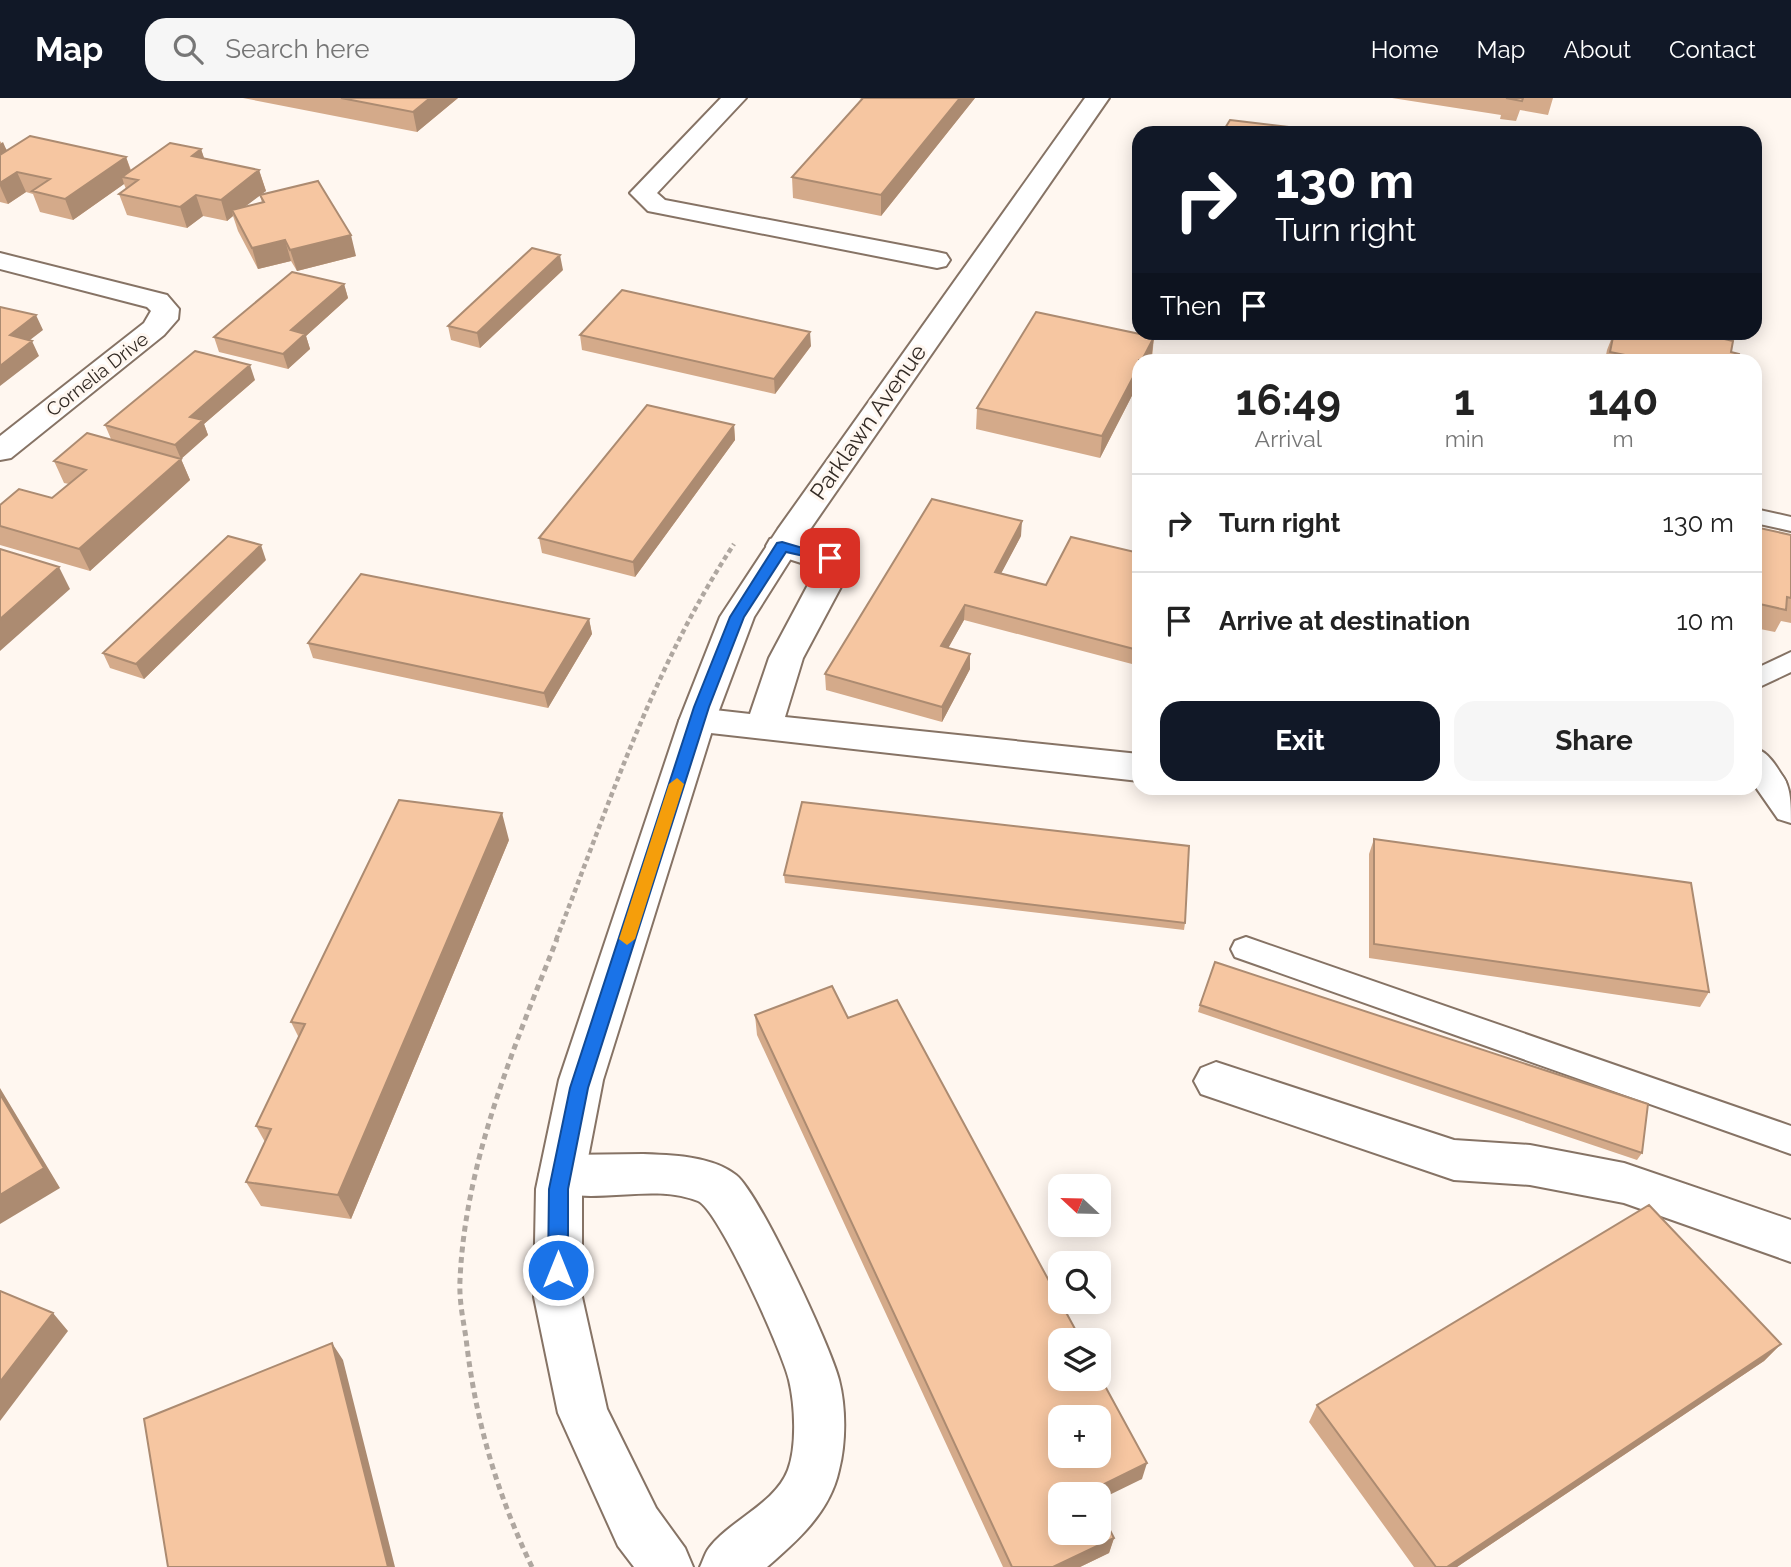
<!DOCTYPE html>
<meta charset="utf-8">
<style>
:root{--surface:#fff;--page:#f6f6f6;--text:#222;--muted:#767676;--line:#e0e0e0;--accent:#111827}
body{margin:0;font-family:Raleway,sans-serif;background:var(--page);color:var(--text);height:100vh;display:flex;flex-direction:column;font-size:26px;white-space:nowrap}
*{box-sizing:border-box;margin:0}
p{font-size:23px;color:var(--muted)}
.icon{flex:none;width:38px;height:38px;fill:none;stroke:currentColor;stroke-width:2;stroke-linecap:round;stroke-linejoin:round}
.map{position:relative;flex:1;overflow:hidden}
.panel{position:absolute;left:1132px;top:256px;width:630px;height:441px;display:flex;flex-direction:column;background:var(--surface);border-radius:21px;box-shadow:0 4px 18px #0003}
.panel>*{flex:none}
.guide{position:absolute;left:1132px;top:28px;width:630px;height:214px;border-radius:21px;box-shadow:0 4px 18px #0003;background:#111827;color:#fff;overflow:hidden}
.needle{width:46px;rotate:292deg}
.tools{position:absolute;left:1048px;top:1076px;display:grid;gap:14px}
.tools a{display:grid;place-items:center;width:63px;height:63px;border-radius:14px;background:var(--surface);box-shadow:0 4px 18px #0003;font-size:35px}
.pin{position:absolute;display:grid;place-items:center;width:60px;height:60px;color:#fff;margin:-30px;border-radius:14px;box-shadow:0 4px 10px #0006}
.me{position:absolute;width:77px;margin:-38px;rotate:0deg;stroke-linejoin:round;filter:drop-shadow(0 0 5px #0008)}
.turn{display:flex;align-items:center;gap:24px;height:147px;padding:0 28px;font-size:32px}
.turn .icon{width:91px;height:91px;stroke-width:2.5}
.turn b{display:block;font-size:49px;line-height:60px}
.then{display:flex;align-items:center;height:66px;padding:0 28px;background:#0003;gap:14px;font-size:26px}
.eta{display:flex;justify-content:space-evenly;align-items:center;height:119px;text-align:center}
.eta b{font-size:42px;font-weight:700;line-height:49px}
.primary-button{display:flex;gap:14px;margin-top:auto;padding:14px 28px}
.primary-button a{flex:1;height:80px;border-radius:21px;background:var(--accent);color:#fff;font-size:28px;font-weight:700;line-height:80px;text-align:center}
.primary-button a+a{background:var(--page);color:var(--text)}
ul{padding:0;list-style:none}
li{display:flex;align-items:center;gap:21px;height:98px;padding:0 28px;border-top:2px solid var(--line)}
li div{flex:1}
li b{display:block;font-size:26px}
li em{font-style:normal}
header{display:flex;align-items:center;gap:42px;box-sizing:border-box;height:98px;padding:0 35px;background:var(--accent);color:#fff}
header strong{font-size:33px}
nav{display:flex;gap:38px;margin-inline-start:auto;font-size:24px}
.search{width:490px;height:63px;background:var(--page);display:flex;align-items:center;gap:18px;box-sizing:border-box;padding:0 24px;border-radius:21px;color:var(--muted);font-size:26px}
.map>svg:first-child{display:block}
.lines{fill:none;stroke-linecap:round;stroke-linejoin:round}
.service-casing{stroke:#867365;stroke-width:4}
.minor-casing{stroke:#867365;stroke-width:4}
.tertiary-casing{stroke:#867365;stroke-width:4}
.path-far1{stroke:#afa7a0;stroke-width:4.5;stroke-dasharray:5 3.5;stroke-linecap:butt}
.path{stroke:#afa7a0;stroke-width:5;stroke-dasharray:6 4.5;stroke-linecap:butt}
.service{fill:#fff;fill-rule:evenodd}
.minor{fill:#fff;fill-rule:evenodd}
.tertiary{fill:#fff;fill-rule:evenodd}
.wall{fill:#d4aa8a;fill-rule:evenodd}
.shaded-wall{fill:#ac8b71}
.building{fill:#f6c6a1;stroke:#ac8b71;stroke-width:2;fill-rule:evenodd}
.route{fill:#1a73e8;stroke:#114b97;stroke-width:2}
.slow{fill:#f59e0b}
.labels{text-anchor:middle;stroke-width:6;stroke-linejoin:round;paint-order:stroke}
.far-street-label{font-size:19px;fill:#332b25;stroke:#fff7f0}
.street-label{font-size:23px;fill:#332b25;stroke:#fff7f0}
</style>
<header>
<strong>Map</strong>
<div class="search"><svg class="icon" aria-label="search" viewBox="0 0 24 24"><circle cx="10" cy="10" r="6"/><path d="M15 15l6 6"/></svg>Search here</div>
<nav><a>Home</a><a>Map</a><a>About</a><a>Contact</a></nav>
</header>
<div class="map">
<svg width="1791" height="1469" viewBox="0 0 1791 1469">
<rect width="100%" height="100%" fill="#fff7f0"/>
<g class="lines">
<!-- service casing -->
<g class="service-casing">
<path id="service" d="M 1755,411 L 1791,419 L 1791,433 L 1755,425 Z
M 1791,554 L 1791,574 L 1755,591 L 1755,571 Z
M 1755,650 C 1770,655 1778,671 1786,684 L 1782,691 C 1753,700 1755,671 1755,650 Z
M 1246,839 L 1791,1028 L 1791,1056 L 1235,859 L 1231,851 L 1235,843 Z"/>
</g>
<!-- minor casing -->
<g class="minor-casing">
<path id="minor" d="M 721,0 L 746,0 L 657,95 L 665,102 L 937,154 L 946,156 L 950,162 L 946,168 L 937,170 L 648,113 L 630,95 Z
M 0,155 L 167,197 L 179,211 L 178,221 L 164,237 L 11,360 L 0,362 L 0,338 L 144,225 L 151,213 L 147,209 L 0,171 Z
M 782,438 L 842,452 L 851,470 L 803,560 L 785,619 L 1139,656 L 1139,683 L 684,632 L 679,623 L 684,614 L 697,610 L 750,616 L 769,560 L 817,470 L 770,455 L 766,448 L 770,441 Z
M 1772,670 C 1791,678 1791,702 1791,725 L 1778,721 L 1755,688 L 1759,674 Z
M 1216,964 L 1454,1042 L 1530,1047 L 1624,1065 L 1791,1122 L 1791,1164 L 1624,1105 L 1530,1087 L 1454,1082 L 1201,996 L 1194,983 L 1201,970 Z
M 643,1056 C 672,1057 712,1058 736,1077 C 759,1095 831,1249 839,1282 C 846,1309 846,1345 839,1372 C 830,1414 798,1442 767,1469 L 700,1469 C 703,1463 705,1455 709,1450 C 730,1422 775,1406 788,1372 C 797,1348 795,1307 789,1282 C 783,1255 719,1112 698,1103 C 650,1084 594,1109 546,1091 L 539,1077 L 546,1063 L 562,1057 Z"/>
</g>
<!-- tertiary casing -->
<g class="tertiary-casing">
<path id="tertiary" d="M 1085,0 L 1109,0 L 802,443 L 754,519 L 715,623 L 603,982 L 582,1091 L 582,1199 L 607,1311 L 656,1410 L 685,1450 L 693,1469 L 634,1469 L 618,1448 L 558,1315 L 534,1199 L 536,1091 L 559,982 L 679,623 L 720,519 L 778,431 Z"/>
</g>
<!-- path-far1 -->
<path class="path-far1" d="M 556,842 C 609,707 653,569 734,446"/>
<!-- path -->
<path class="path" d="M 532,1469 C 497,1396 475,1321 466,1240 C 463,1221 459,1202 460,1182 C 465,1064 514,949 557,841"/>
<!-- service -->
<use href="#service" class="service"/>
<!-- minor -->
<use href="#minor" class="minor"/>
<!-- tertiary -->
<use href="#tertiary" class="tertiary"/>
</g>
<!-- wall -->
<path class="wall" d="M 243,0 L 458,0 L 417,34 Z
M 859,0 L 975,0 L 881,118 L 793,100 L 792,79 L 862,1 Z
M 1392,0 L 1553,0 L 1548,17 L 1520,12 L 1516,23 L 1500,21 L 1501,17 Z
M 0,43 L 7,52 L 126,59 L 131,72 L 201,51 L 204,60 L 259,72 L 266,93 L 261,96 L 356,158 L 297,173 L 291,163 L 258,171 L 238,133 L 233,118 L 227,123 L 203,118 L 187,130 L 127,117 L 119,96 L 126,91 L 124,86 L 73,122 L 40,114 L 33,96 L 26,94 L 8,106 L 0,104 ZM 260,97 L 262,105 L 244,109 Z
M 563,172 L 480,250 L 451,242 L 448,228 Z
M 344,186 L 348,200 L 306,238 L 310,251 L 288,271 L 219,254 L 214,239 Z
M 1614,234 L 1721,234 L 1720,240 L 1738,262 L 1605,262 L 1607,252 Z
M 580,237 L 811,248 L 775,296 L 582,252 Z
M 1154,239 L 1152,261 L 1151,262 L 1139,262 L 1139,284 L 1100,360 L 976,331 L 977,310 Z
M 255,282 L 204,326 L 208,337 L 181,361 L 190,382 L 90,473 L 0,447 L 0,407 L 52,400 L 69,386 L 64,385 L 54,363 L 111,341 L 105,327 Z
M 734,327 L 735,342 L 635,479 L 542,455 L 539,440 Z
M 1755,429 L 1791,437 L 1791,525 L 1781,523 L 1775,534 L 1755,530 Z
M 1021,438 L 1001,475 L 1046,487 L 1139,455 L 1139,549 L 1132,566 L 964,522 L 948,550 L 970,556 L 970,571 L 942,624 L 826,592 L 825,576 Z
M 266,462 L 144,581 L 110,570 L 103,555 Z
M 589,521 L 592,536 L 548,610 L 313,560 L 308,545 Z
M 1374,741 L 1709,894 L 1700,909 L 1369,860 L 1369,756 Z
M 509,742 L 351,1121 L 261,1108 L 246,1084 L 265,1044 L 256,1028 L 299,940 L 291,924 Z
M 784,777 L 1185,825 L 1184,832 L 785,785 Z
M 1200,907 L 1642,1055 L 1637,1062 L 1198,914 Z
M 755,917 L 848,920 L 1142,1381 L 1060,1396 L 1114,1440 L 1109,1455 L 1080,1469 L 1003,1469 L 757,937 Z
M 1781,1246 L 1764,1263 L 1457,1469 L 1414,1469 L 1309,1324 L 1317,1307 Z"/>
<!-- shaded-wall -->
<path class="shaded-wall" d="M 430,0 L 458,0 L 417,34 L 413,14 Z
M 960,0 L 975,0 L 881,118 L 881,97 Z
M 3,44 L 9,58 L 0,64 L 0,46 Z
M 201,51 L 208,72 L 192,58 Z
M 126,59 L 133,80 L 122,79 L 124,86 L 73,122 L 65,101 Z
M 259,72 L 266,93 L 234,117 L 232,112 L 233,118 L 227,123 L 221,102 Z
M 17,74 L 26,94 L 8,106 L 0,88 L 0,85 Z
M 196,97 L 203,118 L 187,130 L 180,109 Z
M 351,137 L 356,158 L 297,173 L 290,152 Z
M 285,142 L 291,163 L 258,171 L 252,150 Z
M 560,157 L 563,172 L 480,250 L 477,235 Z
M 344,186 L 348,200 L 306,238 L 310,251 L 288,271 L 283,256 L 291,232 Z
M 36,217 L 43,232 L 17,252 L 10,237 Z
M 810,234 L 811,248 L 775,296 L 774,281 Z
M 1154,239 L 1151,262 L 1142,262 Z
M 32,243 L 39,258 L 0,288 L 0,268 Z
M 250,267 L 255,282 L 204,326 L 208,337 L 181,361 L 190,382 L 90,473 L 79,451 L 181,361 L 175,347 L 190,319 Z
M 1139,268 L 1139,284 L 1100,360 L 1102,338 Z
M 734,327 L 735,342 L 635,479 L 633,464 Z
M 1022,423 L 1021,438 L 994,489 L 995,474 Z
M 261,447 L 266,462 L 144,581 L 136,566 Z
M 59,469 L 70,491 L 0,553 L 0,521 Z
M 965,507 L 964,522 L 941,563 L 941,548 Z
M 589,521 L 592,536 L 548,610 L 544,595 Z
M 1139,539 L 1139,549 L 1132,566 L 1134,551 Z
M 970,556 L 970,571 L 942,624 L 942,609 Z
M 502,715 L 509,742 L 351,1121 L 338,1097 Z
M 0,990 L 60,1090 L 0,1126 Z
M 53,1215 L 68,1233 L 0,1323 L 0,1284 Z
M 332,1245 L 343,1262 L 395,1469 L 388,1469 Z
M 1781,1246 L 1764,1263 L 1457,1469 L 1447,1469 Z
M 1147,1365 L 1142,1381 L 1099,1402 L 1099,1396 L 1089,1396 L 1090,1393 Z
M 1114,1440 L 1109,1455 L 1080,1469 L 1053,1469 Z"/>
<!-- building -->
<path class="building" d="M 341,0 L 430,0 L 413,14 Z
M 863,0 L 960,0 L 881,97 L 792,79 Z
M 1506,0 L 1523,0 L 1522,3 Z
M 1230,22 L 1298,30 L 1296,34 L 1301,35 L 1222,35 Z
M 30,38 L 126,59 L 65,101 L 32,93 L 50,81 L 17,74 L 0,85 L 0,57 Z
M 170,45 L 201,51 L 192,58 L 259,72 L 221,102 L 196,97 L 180,109 L 119,96 L 138,82 L 122,79 Z
M 318,83 L 351,137 L 290,152 L 285,142 L 252,150 L 232,112 L 264,104 L 260,97 Z
M 1755,88 L 1759,88 L 1757,107 L 1755,106 Z
M 532,150 L 560,157 L 477,235 L 448,228 Z
M 292,174 L 344,186 L 291,232 L 305,236 L 283,256 L 214,239 Z
M 622,192 L 810,234 L 774,281 L 580,237 Z
M 0,209 L 36,217 L 10,237 L 32,243 L 0,268 Z
M 1036,214 L 1154,239 L 1142,262 L 1139,262 L 1139,268 L 1102,338 L 977,310 Z
M 1614,234 L 1721,234 L 1720,240 L 1733,243 L 1731,254 L 1739,256 L 1738,262 L 1650,262 L 1610,254 Z
M 195,253 L 250,267 L 190,319 L 203,322 L 175,347 L 105,327 Z
M 647,307 L 734,327 L 633,464 L 539,440 Z
M 87,335 L 181,361 L 79,451 L 0,428 L 0,407 L 19,391 L 52,400 L 86,372 L 54,363 Z
M 932,401 L 1022,423 L 995,474 L 1046,487 L 1071,439 L 1139,455 L 1139,539 L 1134,551 L 965,507 L 941,548 L 970,556 L 942,609 L 825,576 Z
M 1755,429 L 1791,437 L 1791,500 L 1787,499 L 1786,512 L 1755,505 Z
M 228,438 L 261,447 L 136,566 L 103,555 Z
M 0,451 L 59,469 L 0,521 Z
M 361,476 L 589,521 L 544,595 L 308,545 Z
M 399,702 L 502,715 L 338,1097 L 246,1084 L 271,1031 L 256,1028 L 305,926 L 291,924 Z
M 802,704 L 1189,748 L 1185,825 L 784,777 Z
M 1374,741 L 1691,785 L 1709,894 L 1374,846 Z
M 1215,864 L 1648,1006 L 1642,1055 L 1200,907 Z
M 832,888 L 848,920 L 897,902 L 1081,1242 L 1060,1242 L 1060,1281 L 1099,1281 L 1099,1277 L 1147,1365 L 1090,1393 L 1091,1396 L 1060,1396 L 1060,1435 L 1099,1435 L 1099,1411 L 1114,1440 L 1053,1469 L 1012,1469 L 755,917 ZM 1060,1320 L 1099,1320 L 1099,1358 L 1060,1358 Z
M 0,996 L 44,1070 L 0,1097 Z
M 1649,1107 L 1781,1246 L 1447,1469 L 1436,1469 L 1317,1307 Z
M 0,1193 L 53,1215 L 0,1284 Z
M 332,1245 L 388,1469 L 168,1469 L 144,1321 Z"/>
<!-- route -->
<path class="route" d="M 782,444 L 837,460 L 830,464 L 786,454 L 744,519 L 709,609 L 588,990 L 568,1091 L 568,1172 L 565,1178 L 558,1181 L 551,1178 L 548,1172 L 549,1091 L 570,990 L 694,609 L 730,519 L 777,445 Z"/>
<!-- slow -->
<path class="slow" d="M 677,680 L 684,686 L 635,841 L 627,847 L 619,841 L 669,686 Z"/>
<g class="labels">
<!-- far-street labels -->
<g class="far-street-label">
<text transform="translate(97 276) rotate(-38)" y="7">Cornelia Drive</text>
</g>
<!-- street labels -->
<g class="street-label">
<text transform="translate(868 324) rotate(-55)" y="8">Parklawn Avenue</text>
</g>
</g>
</svg>
<div class="tools">
<a><svg class="needle" viewBox="-14 -14 28 28"><path d="M0-13l5 13h-10z" fill="#e53935"/><path d="M0 13l5-13h-10z" fill="#767676"/></svg></a>
<a><svg class="icon" aria-label="search" viewBox="0 0 24 24"><circle cx="10" cy="10" r="6"/><path d="M15 15l6 6"/></svg></a>
<a><svg class="icon" aria-label="layers" viewBox="0 0 24 24"><path d="M12 4l9 5-9 5-9-5zM3 14l9 5 9-5"/></svg></a>
<a>+</a>
<a>−</a>
</div>
<div class="pin" style="left:830px;top:460px;background:#d93025"><svg class="icon" aria-label="arrive" viewBox="0 0 24 24"><path d="M6 21V4h12l-3 4 3 4H6"/></svg></div>
<svg class="me" style="left:558px;top:1172px" viewBox="-20 -20 40 40"><circle r="17" fill="#1a73e8" stroke="#fff" stroke-width="3"/><path d="M0-11L8 9 0 5-8 9z" fill="#fff"/></svg>
<div class="guide">
<div class="turn"><svg class="icon" aria-label="right" viewBox="0 0 24 24"><path d="M7 20v-9h11M14 6l5 5-5 5"/></svg><div><b>130 m</b>Turn right</div></div>
<div class="then">Then<svg class="icon" aria-label="arrive" viewBox="0 0 24 24"><path d="M6 21V4h12l-3 4 3 4H6"/></svg></div>
</div>
<section class="panel">
<div class="eta">
<div><b>16:49</b><p>Arrival</p></div>
<div><b>1</b><p>min</p></div>
<div><b>140</b><p>m</p></div>
</div>
<ul>
<li><svg class="icon" aria-label="right" viewBox="0 0 24 24"><path d="M7 20v-9h11M14 6l5 5-5 5"/></svg><div><b>Turn right</b></div><em>130 m</em></li>
<li><svg class="icon" aria-label="arrive" viewBox="0 0 24 24"><path d="M6 21V4h12l-3 4 3 4H6"/></svg><div><b>Arrive at destination</b></div><em>10 m</em></li>
</ul>
<div class="primary-button"><a>Exit</a><a>Share</a></div>
</section>
</div>
